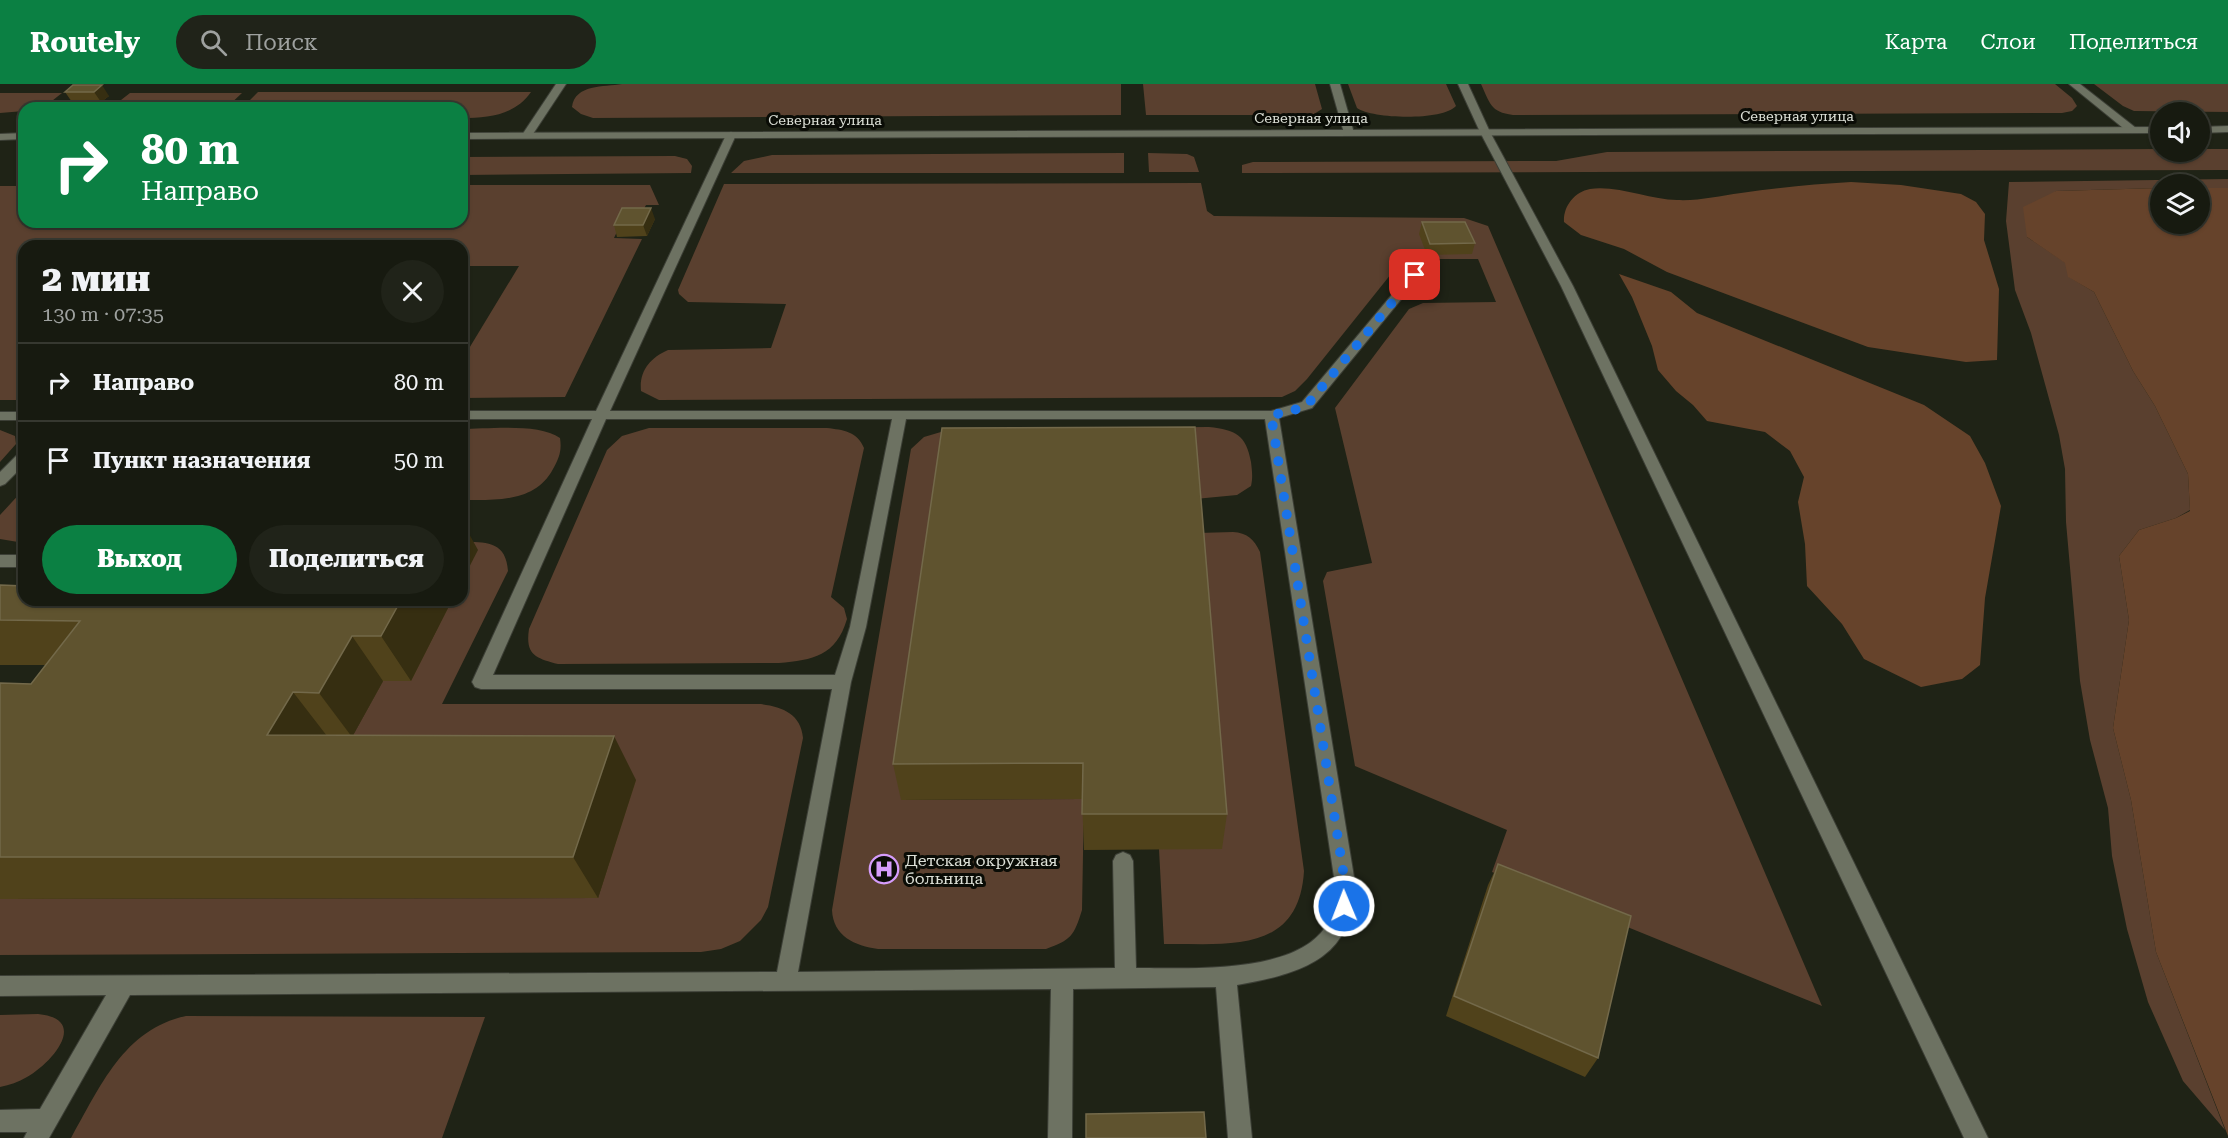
<!DOCTYPE html>
<html lang="ru">
<meta charset="utf-8">
<style>
:root{--surface:#171a10;--page:#202319;--text:#f1f3f6;--muted:#9ea19f;--line:#363830;--accent:#0b8043}
body{margin:0;font-family:"Roboto Serif",serif;background:var(--page);color:var(--text);height:100vh;display:flex;flex-direction:column;font-size:22px;white-space:nowrap}
*{box-sizing:border-box;margin:0}
p{font-size:20px;color:var(--muted)}
.icon{flex:none;width:33px;height:33px;fill:none;stroke:currentColor;stroke-width:2;stroke-linecap:round;stroke-linejoin:round}
.map{position:relative;flex:1;overflow:hidden}
.side{position:absolute;left:18px;top:156px;width:450px;height:366px;display:flex;flex-direction:column;background:var(--surface);border-radius:18px;box-shadow:0 2px 4px #0004,0 0 0 2px var(--line)}
.side>*{flex:none}
.guide{position:absolute;left:18px;top:18px;width:450px;height:126px;border-radius:18px;box-shadow:0 2px 4px #0004,0 0 0 2px var(--line);background:#0b8043;color:#fff;overflow:hidden}
.fabs{position:absolute;left:2150px;top:18px;display:grid;gap:12px}
.fabs a{display:grid;place-items:center;width:60px;height:60px;border-radius:50%;background:var(--surface);box-shadow:0 2px 4px #0004,0 0 0 2px var(--line);font-size:30px}
.pin{position:absolute;display:grid;place-items:center;width:51px;height:51px;color:#fff;margin:-26px;border-radius:12px;box-shadow:0 3px 9px #0006}
.me{position:absolute;width:66px;margin:-33px;rotate:359deg;stroke-linejoin:round;filter:drop-shadow(0 0 4px #0008)}
.turn{display:flex;align-items:center;gap:21px;height:126px;padding:0 24px;font-size:27px}
.turn .icon{width:78px;height:78px;stroke-width:2.5}
.turn b{display:block;font-size:42px;line-height:51px}
.round{display:grid;place-items:center;flex:none;width:63px;height:63px;border-radius:32px;background:var(--page)}
.headline{display:flex;align-items:center;justify-content:space-between;height:102px;padding:0 24px}
h1{font-size:36px;font-weight:800;line-height:45px}
.cta{display:flex;gap:12px;margin-top:auto;padding:12px 24px}
.cta a{flex:1;height:69px;border-radius:36px;background:var(--accent);color:#fff;font-size:24px;font-weight:800;line-height:69px;text-align:center}
.cta a+a{background:var(--page);color:var(--text)}
ul{padding:0;list-style:none}
li{display:flex;align-items:center;gap:18px;height:78px;padding:0 24px;border-top:2px solid var(--line)}
li div{flex:1}
li b{display:block;font-size:22px}
li em{font-style:normal}
header{display:flex;align-items:center;gap:36px;box-sizing:border-box;height:84px;padding:0 30px;background:var(--accent);color:#fff}
header strong{font-size:28px}
nav{display:flex;gap:33px;margin-inline-start:auto;font-size:21px}
.search{width:420px;height:54px;background:var(--page);display:flex;align-items:center;gap:15px;box-sizing:border-box;padding:0 21px;border-radius:33px;color:var(--muted);font-size:22px}
.map>svg:first-child{display:block}
.green{fill:#5a402f}
.forest{fill:#66432b}
.lines{fill:none;stroke-linecap:round;stroke-linejoin:round}
.service-casing{stroke:#3c3f36;stroke-width:2}
.minor-casing{stroke:#3c3f36;stroke-width:2}
.tertiary-casing{stroke:#3c3f36;stroke-width:2}
.secondary-casing{stroke:#3c3f36;stroke-width:2}
.service{fill:#6d7262;fill-rule:evenodd}
.minor{fill:#6d7262;fill-rule:evenodd}
.tertiary{fill:#6d7262;fill-rule:evenodd}
.secondary{fill:#6d7262;fill-rule:evenodd}
.wall{fill:#50421b}
.shaded-wall{fill:#362e11}
.building{fill:#5f532f;stroke:#73694a;stroke-width:1.5}
.route{stroke:#1a73e8;stroke-width:10;stroke-dasharray:0 18}
.labels{text-anchor:middle;stroke-width:6;stroke-linejoin:round;paint-order:stroke}
.far-street-label{font-size:14px;fill:#dde0d7;stroke:#0a0c06}
.poi-label{font-size:16px;fill:#dde0d7;stroke:#0a0c06;text-anchor:start}
</style>
<header>
<strong>Routely</strong>
<div class="search"><svg class="icon" aria-label="search" viewBox="0 0 24 24"><circle cx="10" cy="10" r="6"/><path d="M15 15l6 6"/></svg>Поиск</div>
<nav><a>Карта</a><a>Слои</a><a>Поделиться</a></nav>
</header>
<div class="map">
<svg width="2228" height="1054" viewBox="0 0 2228 1054">
<rect width="100%" height="100%" fill="#1f2316"/>
<!-- green -->
<path class="green" d="M 622,0 L 1121,0 L 1121,31 L 593,34 L 581,30 L 572,23 C 575,0 604,3 622,0 Z
M 1143,0 L 1315,0 L 1322,25 L 1314,30 L 1304,31 L 1146,31 Z
M 1348,0 L 1446,0 L 1456,22 C 1443,37 1372,35 1357,24 Z
M 1481,0 L 2055,0 L 2072,14 L 2077,22 L 2072,27 L 2062,29 L 1513,31 C 1490,28 1490,19 1481,0 Z
M 2094,0 L 2228,0 L 2228,28 L 2134,27 L 2123,22 Z
M 258,8 L 531,8 C 515,31 489,34 462,34 L 462,24 L 242,24 Z
M 0,9 L 62,9 L 43,24 L 24,24 L 24,27 L 0,29 Z
M 130,9 L 242,9 L 226,24 L 204,24 L 121,16 Z
M 2160,65 L 2160,68 L 2199,68 L 2199,65 L 2228,65 L 2228,86 L 1242,89 L 1242,81 L 1253,78 L 1556,77 L 1607,68 Z
M 1124,69 L 1124,89 L 731,89 L 744,77 L 772,71 Z
M 1148,69 L 1187,70 L 1194,73 L 1199,88 L 1149,88 Z
M 675,72 L 687,75 L 692,82 L 691,89 L 462,91 L 462,73 Z
M 2228,95 L 2228,104 L 2199,104 L 2199,100 L 2160,100 L 2160,104 L 2056,107 L 2027,153 L 2066,179 L 2069,193 L 2094,208 L 2133,287 L 2155,322 L 2188,390 L 2190,426 L 2176,434 L 2139,446 L 2119,472 L 2129,536 L 2113,644 L 2131,716 L 2156,868 L 2225,1046 L 2183,997 L 2148,918 L 2127,845 L 2112,772 L 2108,724 L 2090,656 L 2080,597 L 2066,438 L 2065,385 L 2059,351 L 2031,249 L 2015,206 L 2006,137 L 2009,98 Z
M 1201,99 L 1207,127 L 1214,132 L 1464,134 L 1488,142 L 1822,922 L 1492,788 L 1507,746 L 1355,682 L 1323,497 L 1327,488 L 1372,479 L 1335,324 L 1409,225 L 1423,219 L 1496,218 L 1478,175 L 1403,175 L 1307,295 L 1295,307 L 1282,313 L 659,316 L 641,307 C 639,287 650,274 668,266 L 771,264 L 786,220 L 688,218 L 679,210 L 678,206 L 724,100 Z
M 462,101 L 650,101 L 659,121 L 646,121 L 639,134 L 623,135 L 614,154 L 642,155 L 565,313 L 462,314 L 462,276 L 519,182 L 462,182 L 462,162 L 24,162 L 24,316 L 0,316 L 0,102 L 24,102 L 24,138 L 462,138 Z
M 1209,343 C 1236,346 1246,351 1251,378 C 1252,387 1253,393 1251,402 L 1237,411 L 1195,415 L 901,716 L 1084,715 L 1082,826 C 1074,852 1071,856 1046,865 L 878,865 C 855,862 833,852 832,826 L 911,365 L 924,353 L 951,345 Z
M 649,344 L 827,344 C 843,346 857,347 864,364 L 831,513 L 844,524 L 847,535 C 836,572 813,576 779,579 L 558,580 C 536,574 525,571 529,545 L 607,366 L 622,352 Z
M 462,345 C 488,345 539,339 560,354 C 562,367 559,374 553,385 C 535,419 495,416 462,416 Z
M 0,346 L 15,352 L 16,360 L 0,378 Z
M 24,405 L 24,459 L 0,455 L 0,431 Z
M 1233,448 C 1247,449 1254,455 1260,468 L 1304,787 C 1299,872 1225,859 1164,860 L 1159,765 L 1222,765 L 1198,449 Z
M 462,458 C 486,458 506,457 508,487 L 442,620 L 761,620 C 783,623 801,630 803,654 L 768,823 L 761,836 L 740,857 L 721,865 L 701,868 L 0,871 L 0,815 L 598,814 L 635,696 L 352,653 L 383,597 L 411,596 L 452,516 L 462,516 Z
M 38,930 C 90,935 52,979 27,993 C 18,998 10,1001 0,1003 L 0,931 Z
M 186,932 L 485,933 L 442,1054 L 71,1054 C 100,1003 124,945 186,932 Z"/>
<!-- forest -->
<path class="forest" d="M 1851,98 L 1901,101 L 1961,110 L 1976,118 L 1985,130 L 1984,156 L 1999,205 L 1997,276 L 1966,278 L 1868,263 L 1667,188 L 1624,165 L 1581,151 L 1564,138 C 1563,123 1574,108 1590,105 C 1618,101 1650,116 1677,116 C 1699,117 1719,112 1741,109 C 1778,104 1814,100 1851,98 Z
M 2160,104 L 2160,140 L 2199,140 L 2199,104 L 2228,104 L 2228,1052 L 2156,868 L 2131,716 L 2113,644 L 2129,536 L 2119,472 L 2139,446 L 2176,434 L 2190,427 L 2188,390 L 2155,322 L 2133,287 L 2094,208 L 2068,193 L 2065,179 L 2027,153 L 2023,123 L 2056,107 Z
M 1619,190 L 1671,208 L 1697,229 L 1924,321 L 1970,352 L 1985,379 L 2001,422 L 1985,514 L 1980,581 L 1962,595 L 1921,603 L 1864,575 L 1842,540 L 1807,502 L 1805,460 L 1798,418 L 1804,393 L 1790,367 L 1765,348 L 1707,337 L 1693,321 L 1676,307 L 1658,286 L 1652,262 L 1632,213 Z"/>
<g class="lines">
<!-- service casing -->
<g class="service-casing">
<path id="service" d="M 1330,0 L 1340,0 L 1354,49 L 1353,51 L 1344,49 Z
M 1458,0 L 1468,0 L 1490,48 L 1489,50 L 1480,48 Z
M 2069,0 L 2080,0 L 2136,44 L 2136,48 L 2128,48 Z
M 731,48 L 736,51 L 610,327 L 1271,327 L 1302,318 L 1411,188 L 1419,188 L 1421,191 L 1312,324 L 1279,334 L 1354,793 C 1357,873 1305,889 1237,901 L 1252,1054 L 1228,1054 L 1216,903 L 1073,905 L 1072,1054 L 1048,1054 L 1051,905 L 130,911 L 49,1054 L 24,1054 L 27,1048 L 0,1048 L 0,1026 L 40,1025 L 106,911 L 0,912 L 0,892 L 777,888 L 832,605 L 481,605 L 475,603 L 472,598 L 592,335 L 462,335 L 462,327 L 596,327 L 726,51 ZM 606,335 L 892,335 L 850,543 L 835,591 L 493,591 ZM 906,335 L 1265,335 L 1334,793 C 1334,807 1335,820 1330,834 C 1307,892 1186,884 1136,884 L 1133,777 L 1130,771 L 1123,768 L 1116,771 L 1113,777 L 1115,884 L 798,888 L 851,598 L 866,543 Z
M 0,328 L 24,328 L 24,336 L 0,336 Z
M 24,367 L 24,381 L 5,400 L 0,402 L 0,388 L 19,369 Z
M 0,471 L 24,471 L 24,483 L 0,483 Z"/>
</g>
<!-- minor casing -->
<g class="minor-casing">
<path id="minor" d="M 556,0 L 566,0 L 531,53 L 523,53 L 522,51 Z"/>
</g>
<!-- tertiary casing -->
<g class="tertiary-casing">
<path id="tertiary" d="M 1485,45 L 1490,48 L 1573,202 L 1988,1054 L 1964,1054 L 1561,202 L 1480,48 Z"/>
</g>
<!-- secondary casing -->
<g class="secondary-casing">
<path id="secondary" d="M 2228,42 L 2228,48 L 2199,49 L 2199,43 Z
M 2160,43 L 2160,49 L 462,55 L 462,49 Z
M 24,49 L 24,55 L 0,56 L 0,50 Z"/>
</g>
<!-- service -->
<use href="#service" class="service"/>
<!-- minor -->
<use href="#minor" class="minor"/>
<!-- tertiary -->
<use href="#tertiary" class="tertiary"/>
<!-- secondary -->
<use href="#secondary" class="secondary"/>
</g>
<!-- wall -->
<path class="wall" d="M 73,1 L 109,12 L 101,18 L 72,18 L 65,8 Z
M 655,135 L 647,152 L 617,153 L 614,141 Z
M 1422,138 L 1475,159 L 1472,170 L 1427,171 L 1419,150 Z
M 942,344 L 1227,730 L 1222,765 L 1084,766 L 1082,715 L 901,716 L 893,680 Z
M 0,501 L 452,516 L 411,597 L 383,597 L 353,651 L 636,696 L 598,814 L 0,815 L 0,599 L 31,600 L 45,581 L 0,581 Z
M 1498,780 L 1598,974 L 1585,993 L 1446,932 L 1488,801 Z"/>
<!-- shaded-wall -->
<path class="shaded-wall" d="M 102,1 L 109,12 L 101,18 L 94,8 Z
M 651,124 L 655,135 L 647,152 L 643,141 Z
M 462,437 L 478,466 L 462,497 Z
M 401,516 L 452,516 L 411,597 L 381,552 Z
M 352,552 L 383,597 L 352,653 L 319,609 Z
M 293,608 L 327,652 L 267,651 Z
M 614,652 L 636,696 L 598,814 L 573,773 Z"/>
<!-- building -->
<path class="building" d="M 73,1 L 102,1 L 94,8 L 65,8 Z
M 622,124 L 651,124 L 643,141 L 614,141 Z
M 1422,138 L 1465,138 L 1475,159 L 1430,160 Z
M 1195,343 L 1227,730 L 1082,730 L 1083,679 L 893,680 L 942,344 Z
M 0,501 L 24,502 L 24,516 L 401,516 L 381,552 L 352,552 L 319,609 L 293,608 L 267,651 L 614,652 L 573,773 L 0,773 L 0,599 L 31,600 L 80,537 L 0,536 Z
M 1498,780 L 1631,832 L 1598,974 L 1454,912 Z
M 1204,1028 L 1206,1054 L 1086,1054 L 1086,1030 Z"/>
<g class="lines">
<!-- route -->
<path class="route" d="M 1344,822 L 1344,793 L 1271,331 L 1289,328 L 1307,321 L 1415,191"/>
</g>
<!-- icons -->
<defs>
<g id="hospital-ring" transform="scale(1.5)"><circle r="9.5" fill="#0a0c06" stroke="#d59cfb" stroke-width="1.5"/><path d="M-5-5h3v3.5h4V-5h3V5h-3V1.5h-4V5h-3Z" fill="#d59cfb"/></g>
</defs>
<g fill-rule="evenodd">
<use href="#hospital-ring" x="884" y="785"/>
</g>
<g class="labels">
<!-- far-street labels -->
<g class="far-street-label">
<text x="1797" y="37">Северная улица</text>
<text x="1311" y="39">Северная улица</text>
<text x="825" y="41">Северная улица</text>
</g>
<!-- poi labels -->
<g class="poi-label">
<text x="905" y="782">Детская окружная<tspan x="905" dy="18">больница</tspan></text>
</g>
</g>
</svg>
<div class="fabs">
<a><svg class="icon" aria-label="sound" viewBox="0 0 24 24"><path d="M4 9h4l5-4v14l-5-4H4zM17 9q2 3 0 6"/></svg></a>
<a><svg class="icon" aria-label="layers" viewBox="0 0 24 24"><path d="M12 4l9 5-9 5-9-5zM3 14l9 5 9-5"/></svg></a>
</div>
<div class="pin" style="left:1415px;top:191px;background:#d93025"><svg class="icon" aria-label="arrive" viewBox="0 0 24 24"><path d="M6 21V4h12l-3 4 3 4H6"/></svg></div>
<svg class="me" style="left:1344px;top:822px" viewBox="-20 -20 40 40"><circle r="17" fill="#1a73e8" stroke="#fff" stroke-width="3"/><path d="M0-11L8 9 0 5-8 9z" fill="#fff"/></svg>
<div class="guide">
<div class="turn"><svg class="icon" aria-label="right" viewBox="0 0 24 24"><path d="M7 20v-9h11M14 6l5 5-5 5"/></svg><div><b>80 m</b>Направо</div></div>
</div>
<section class="side">
<div class="headline"><div><h1>2 мин</h1><p>130 m · 07:35</p></div><a class="round"><svg class="icon" aria-label="close" viewBox="0 0 24 24"><path d="M6 6l12 12M18 6L6 18"/></svg></a></div>
<ul>
<li><svg class="icon" aria-label="right" viewBox="0 0 24 24"><path d="M7 20v-9h11M14 6l5 5-5 5"/></svg><div><b>Направо</b></div><em>80 m</em></li>
<li><svg class="icon" aria-label="arrive" viewBox="0 0 24 24"><path d="M6 21V4h12l-3 4 3 4H6"/></svg><div><b>Пункт назначения</b></div><em>50 m</em></li>
</ul>
<div class="cta"><a>Выход</a><a>Поделиться</a></div>
</section>
</div>
